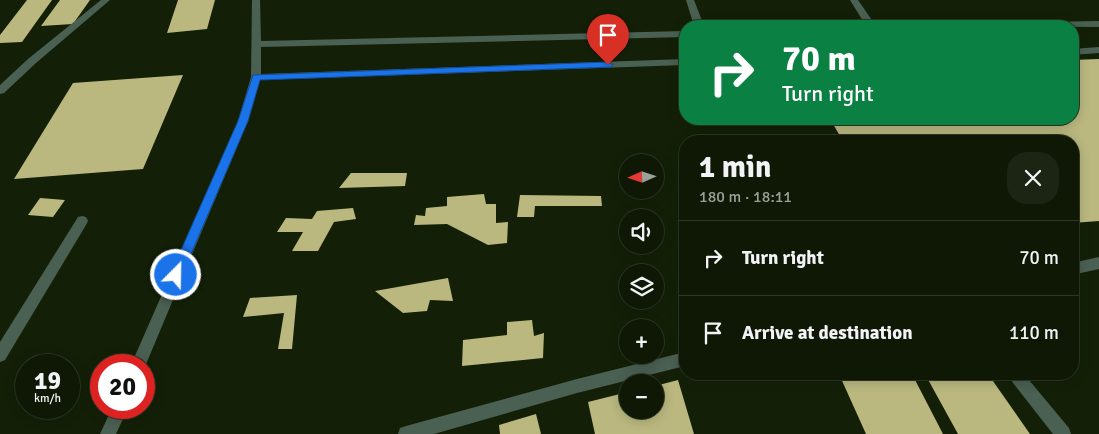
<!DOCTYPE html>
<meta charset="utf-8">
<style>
:root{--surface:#0e1805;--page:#1c2513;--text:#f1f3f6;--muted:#9ba09a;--line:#2e3727}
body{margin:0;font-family:Signika,sans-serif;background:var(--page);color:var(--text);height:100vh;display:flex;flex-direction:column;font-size:19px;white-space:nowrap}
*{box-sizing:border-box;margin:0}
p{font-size:16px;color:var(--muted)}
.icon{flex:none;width:28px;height:28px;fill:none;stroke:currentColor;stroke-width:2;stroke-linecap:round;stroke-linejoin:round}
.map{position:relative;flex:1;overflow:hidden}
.side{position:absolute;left:679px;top:135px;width:400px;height:245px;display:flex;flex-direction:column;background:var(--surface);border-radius:20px;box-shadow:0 2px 12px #0003,0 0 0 1px var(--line)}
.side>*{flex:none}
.hud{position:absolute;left:679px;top:20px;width:400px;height:105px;border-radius:20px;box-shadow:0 2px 12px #0003,0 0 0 1px var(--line);background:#0b8043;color:#fff;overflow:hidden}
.needle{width:32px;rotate:267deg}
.fabs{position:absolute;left:619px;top:154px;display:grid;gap:10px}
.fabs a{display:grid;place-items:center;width:45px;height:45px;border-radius:50%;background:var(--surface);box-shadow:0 2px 12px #0003,0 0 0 1px var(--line);font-size:25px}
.speed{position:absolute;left:15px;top:354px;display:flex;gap:10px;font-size:25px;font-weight:700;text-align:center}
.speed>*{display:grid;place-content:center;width:65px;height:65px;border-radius:50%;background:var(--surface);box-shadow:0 2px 12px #0003,0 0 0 1px var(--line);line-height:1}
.speed small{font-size:12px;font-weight:400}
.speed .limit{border:8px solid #d22;background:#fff;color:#111}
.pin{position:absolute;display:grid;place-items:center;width:42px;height:42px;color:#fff;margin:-51px -21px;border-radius:50% 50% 50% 0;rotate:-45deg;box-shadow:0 0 5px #0007}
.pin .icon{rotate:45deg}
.me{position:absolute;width:55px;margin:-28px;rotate:23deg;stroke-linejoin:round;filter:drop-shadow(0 0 4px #0008)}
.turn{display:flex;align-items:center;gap:18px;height:105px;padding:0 20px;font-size:22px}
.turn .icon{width:65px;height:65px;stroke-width:2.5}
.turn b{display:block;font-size:35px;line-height:42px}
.round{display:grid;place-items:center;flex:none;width:52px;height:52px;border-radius:20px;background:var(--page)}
.overview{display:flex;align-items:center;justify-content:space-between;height:85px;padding:0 20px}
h1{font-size:30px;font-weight:700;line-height:38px}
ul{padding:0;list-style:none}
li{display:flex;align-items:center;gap:15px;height:75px;padding:0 20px;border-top:1px solid var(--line)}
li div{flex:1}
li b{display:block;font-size:19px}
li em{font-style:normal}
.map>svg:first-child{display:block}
.building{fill:#bab87f}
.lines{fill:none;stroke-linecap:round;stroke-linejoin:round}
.lane{fill:#4a6052;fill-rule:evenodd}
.street{fill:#4a6052;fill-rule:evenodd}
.route{fill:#1a73e8;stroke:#114b97}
</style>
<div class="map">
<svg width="1099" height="434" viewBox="0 0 1099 434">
<rect width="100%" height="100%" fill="#132007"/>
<!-- building -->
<path class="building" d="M 27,0 L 52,0 L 22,42 L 0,43 L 0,35 Z
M 60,0 L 90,0 L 73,24 L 41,26 Z
M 178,0 L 215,0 L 207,29 L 167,33 Z
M 1099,59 L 1099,221 L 1072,223 L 1072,141 L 843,141 L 830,119 L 1072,119 L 1072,60 Z
M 183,75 L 143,169 L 14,179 L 73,83 Z
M 351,173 L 407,173 L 405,186 L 339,188 Z
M 484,194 L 486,204 L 496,204 L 496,223 L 508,222 L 507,243 L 488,245 L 447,224 L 414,225 L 416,215 L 425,216 L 426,208 L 447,206 L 447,197 Z
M 520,195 L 601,196 L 602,206 L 535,206 L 534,217 L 517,217 Z
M 40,198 L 65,200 L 53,217 L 28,215 Z
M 353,208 L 356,219 L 334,222 L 318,251 L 292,251 L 303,232 L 277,232 L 286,218 L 312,219 L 317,211 Z
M 448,278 L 453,301 L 430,300 L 427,311 L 403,313 L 375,291 Z
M 297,295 L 292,349 L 278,349 L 284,313 L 243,317 L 250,298 Z
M 532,320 L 534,336 L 544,333 L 543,358 L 462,366 L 463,340 L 507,335 L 507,322 Z
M 839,374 L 912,374 L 943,434 L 866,434 Z
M 925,374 L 988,374 L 1030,434 L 958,434 Z
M 678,380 L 694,434 L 595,434 L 588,402 L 628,392 L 628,410 L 655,410 L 655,386 Z
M 536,414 L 541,434 L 500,434 L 499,425 Z"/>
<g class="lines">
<!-- lane -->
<path class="lane" d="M 252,0 L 260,0 L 261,41 L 685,31 L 685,37 L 261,47 L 261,74 L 685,59 L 685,65 L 260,80 L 248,121 L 144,369 L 144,365 L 131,365 L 238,121 L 251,77 Z
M 686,0 L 694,0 L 704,26 L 694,26 Z
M 850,0 L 858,0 L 876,26 L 866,26 Z
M 1099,21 L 1099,27 L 983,26 L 988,23 Z
M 1099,47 L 1099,53 L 1072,55 L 1072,49 Z
M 1099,257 L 1099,269 L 1072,275 L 1072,263 Z
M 685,352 L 685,366 L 577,393 L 434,434 L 398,434 L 400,428 L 406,426 L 577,379 Z
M 112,408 L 128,408 L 116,434 L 100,434 Z"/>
<!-- street -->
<path class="street" d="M 101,0 L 110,0 L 36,63 L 4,93 L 0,94 L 0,85 L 28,59 Z
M 82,216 L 86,217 L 88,221 L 86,225 L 5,360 L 0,362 L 0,342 L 78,217 Z
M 1008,374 L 1024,374 L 1069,428 L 1071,434 L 1053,434 L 1010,379 Z"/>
</g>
<!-- route -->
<path class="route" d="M 608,62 L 613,65 L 611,67 L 260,80 L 248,121 L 182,275 L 181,279 L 176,280 L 172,279 L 170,275 L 238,121 L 253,75 Z"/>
</svg>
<div class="fabs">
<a><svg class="needle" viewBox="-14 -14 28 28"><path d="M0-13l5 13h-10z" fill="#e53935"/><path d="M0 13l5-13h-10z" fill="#9ba09a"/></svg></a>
<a><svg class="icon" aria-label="sound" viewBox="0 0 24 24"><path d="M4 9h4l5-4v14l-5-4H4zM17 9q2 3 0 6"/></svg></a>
<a><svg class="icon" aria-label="layers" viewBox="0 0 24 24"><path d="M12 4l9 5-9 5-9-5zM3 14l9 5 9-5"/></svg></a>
<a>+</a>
<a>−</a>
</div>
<div class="speed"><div>19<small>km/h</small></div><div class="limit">20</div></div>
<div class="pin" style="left:608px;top:65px;background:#d93025"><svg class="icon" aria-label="arrive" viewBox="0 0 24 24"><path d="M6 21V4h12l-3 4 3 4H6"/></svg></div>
<svg class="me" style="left:176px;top:275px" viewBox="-20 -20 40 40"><circle r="17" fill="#1a73e8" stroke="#fff" stroke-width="3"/><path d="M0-11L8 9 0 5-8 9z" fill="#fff"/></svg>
<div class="hud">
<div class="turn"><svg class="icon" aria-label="right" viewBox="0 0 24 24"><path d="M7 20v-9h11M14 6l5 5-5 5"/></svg><div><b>70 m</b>Turn right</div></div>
</div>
<section class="side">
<div class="overview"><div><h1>1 min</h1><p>180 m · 18:11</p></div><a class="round"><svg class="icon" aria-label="close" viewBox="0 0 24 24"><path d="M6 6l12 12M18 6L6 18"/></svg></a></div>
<ul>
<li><svg class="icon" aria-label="right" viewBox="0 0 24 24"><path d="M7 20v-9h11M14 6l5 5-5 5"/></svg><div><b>Turn right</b></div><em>70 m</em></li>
<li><svg class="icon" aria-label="arrive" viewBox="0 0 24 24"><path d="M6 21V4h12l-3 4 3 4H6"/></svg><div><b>Arrive at destination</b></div><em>110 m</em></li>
</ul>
</section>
</div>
